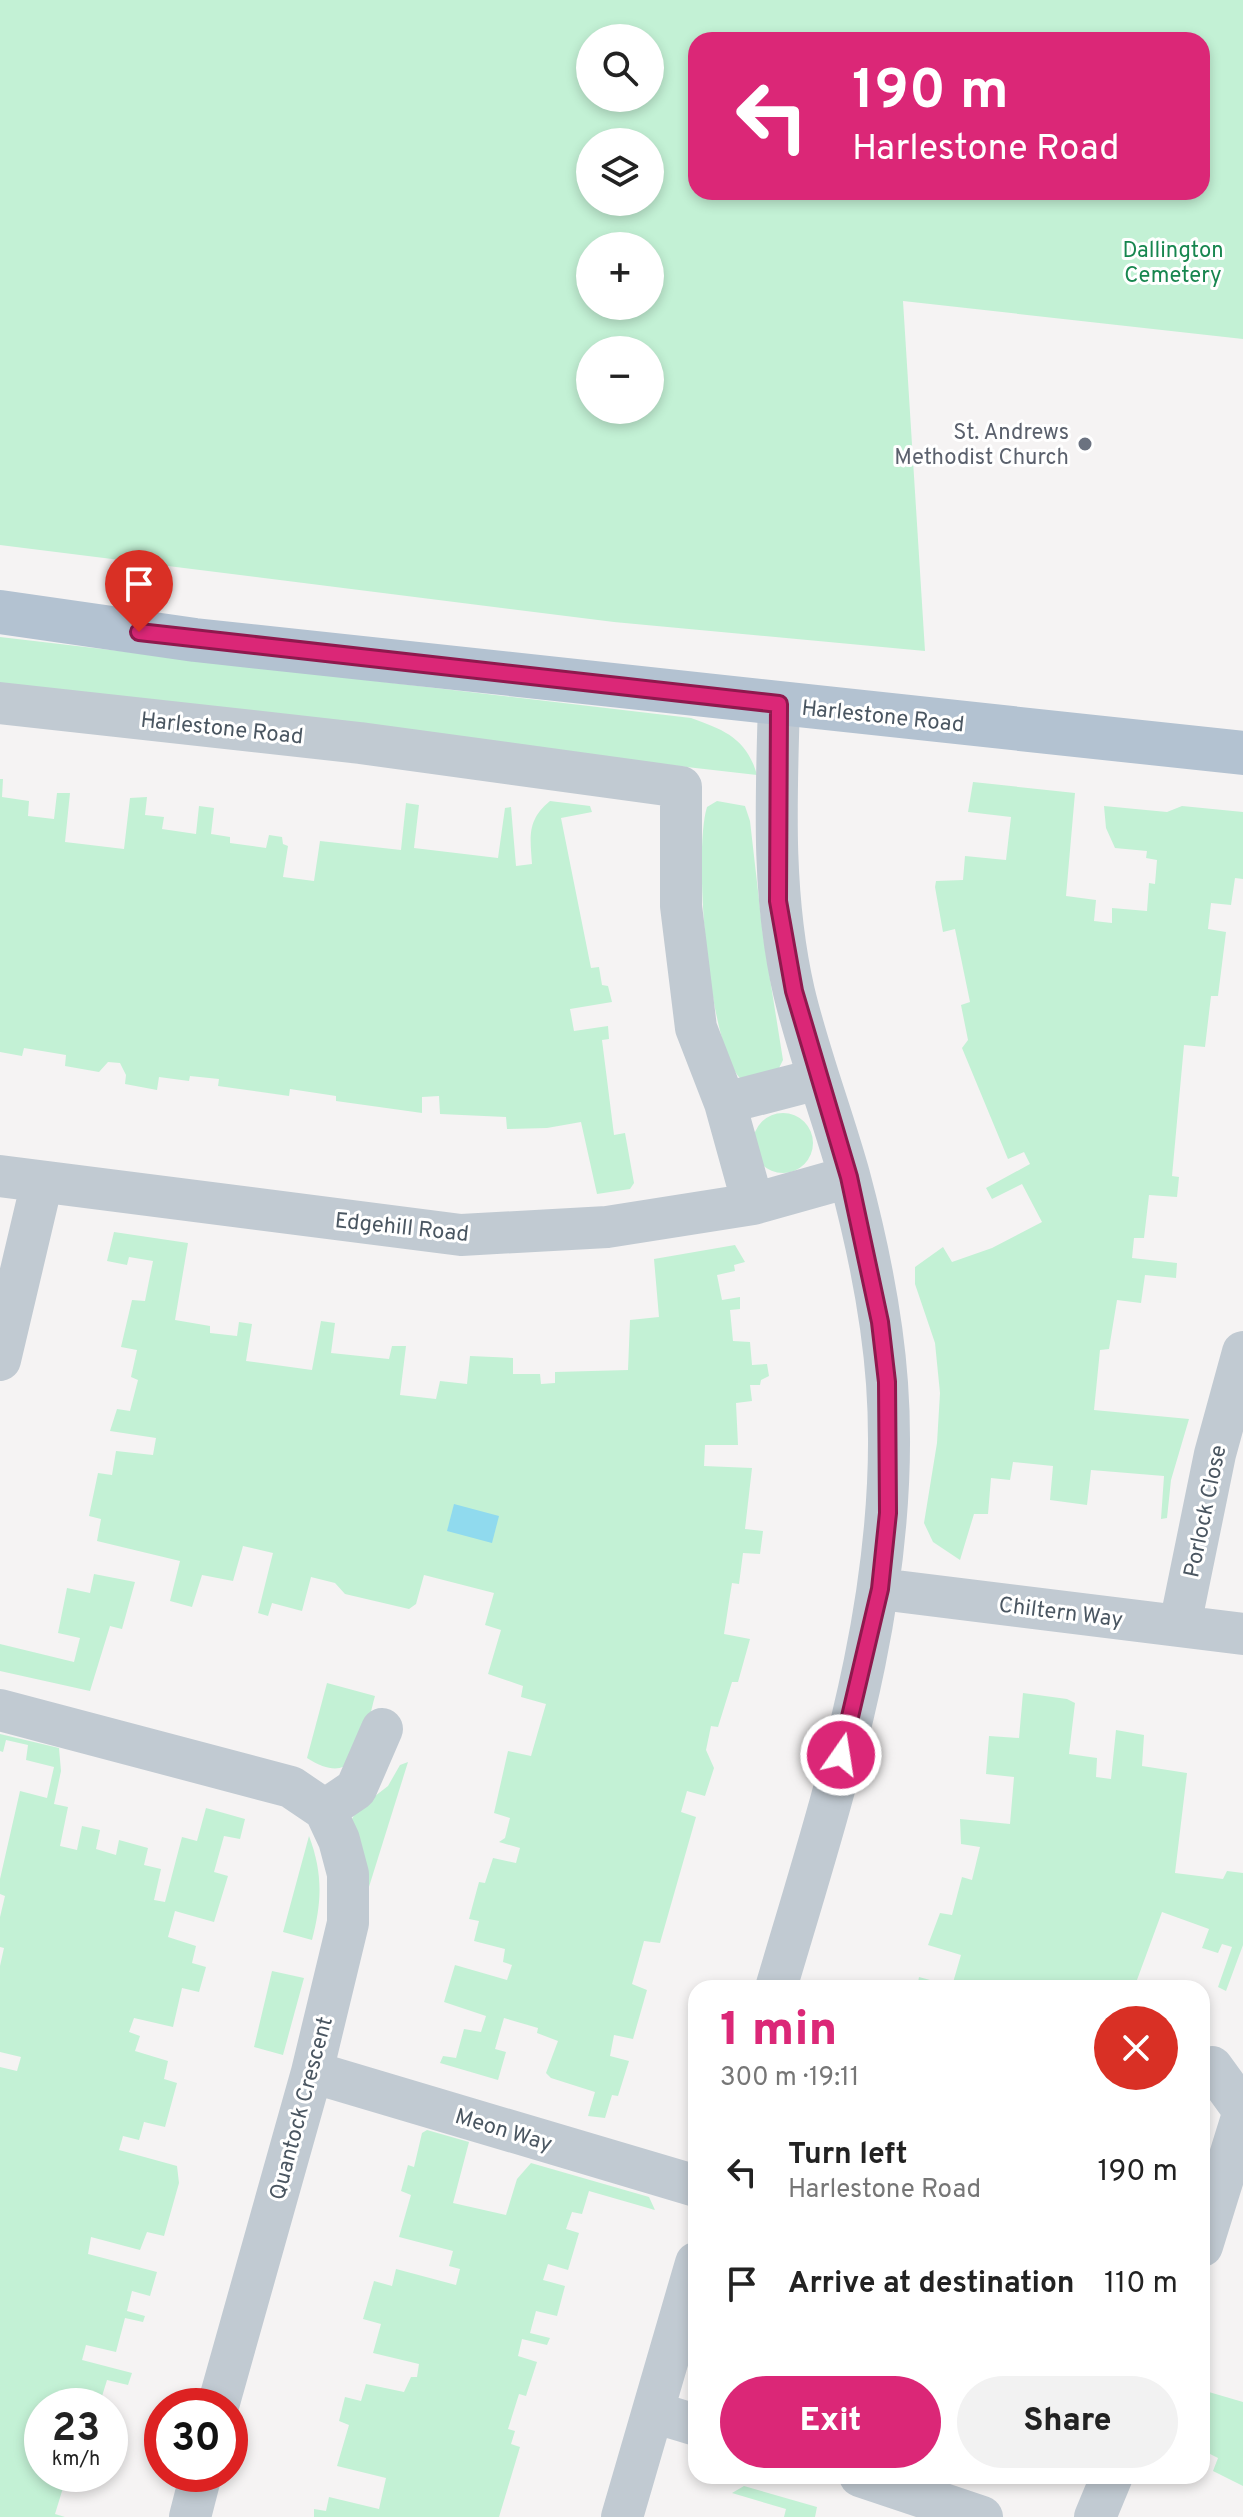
<!DOCTYPE html>
<meta charset="utf-8">
<style>
:root{--surface:#fff;--page:#f2f2f2;--text:#222;--muted:#767676;--accent:#db2777}
body{margin:0;font-family:Overpass,sans-serif;background:var(--page);color:var(--text);height:100vh;display:flex;flex-direction:column;font-size:30px;white-space:nowrap}
*{box-sizing:border-box;margin:0}
p{font-size:26px;color:var(--muted)}
.icon{flex:none;width:44px;height:44px;fill:none;stroke:currentColor;stroke-width:2;stroke-linecap:round;stroke-linejoin:round}
.map{position:relative;flex:1;overflow:hidden}
.side{position:absolute;left:688px;top:1980px;width:522px;height:504px;display:flex;flex-direction:column;background:var(--surface);border-radius:24px;box-shadow:0 4px 12px #0003}
.side>*{flex:none}
.banner{position:absolute;left:688px;top:32px;width:522px;height:168px;border-radius:24px;box-shadow:0 4px 12px #0003;background:#db2777;color:#fff;overflow:hidden}
.fabs{position:absolute;left:576px;top:24px;display:grid;gap:16px}
.fabs a{display:grid;place-items:center;width:88px;height:88px;border-radius:50%;background:var(--surface);box-shadow:0 4px 12px #0003;font-size:40px}
.speed{position:absolute;left:24px;top:2388px;display:flex;gap:16px;font-size:40px;font-weight:700;text-align:center}
.speed>*{display:grid;place-content:center;width:104px;height:104px;border-radius:50%;background:var(--surface);box-shadow:0 4px 12px #0003;line-height:1}
.speed small{font-size:20px;font-weight:400}
.speed .limit{border:12px solid #d22;background:#fff;color:#111}
.pin{position:absolute;display:grid;place-items:center;width:68px;height:68px;color:#fff;margin:-82px -34px;border-radius:50% 50% 50% 0;rotate:-45deg;box-shadow:0 0 8px #0007}
.pin .icon{rotate:45deg}
.me{position:absolute;width:88px;margin:-44px;rotate:13deg;stroke-linejoin:round;filter:drop-shadow(0 0 6px #0008)}
.turn{display:flex;align-items:center;gap:28px;height:168px;padding:0 32px;font-size:36px}
.turn .icon{width:104px;height:104px;stroke-width:2.5}
.turn b{display:block;font-size:56px;line-height:68px}
.round{display:grid;place-items:center;flex:none;width:84px;height:84px;border-radius:42px;background:var(--page)}
.headline{display:flex;align-items:center;justify-content:space-between;height:136px;padding:0 32px}
h1{font-size:48px;font-weight:800;line-height:60px;color:var(--accent)}
.action{display:flex;gap:16px;margin-top:auto;padding:16px 32px}
.action a{flex:1;height:92px;border-radius:48px;background:var(--accent);color:#fff;font-size:32px;font-weight:800;line-height:92px;text-align:center}
.action a+a{background:var(--page);color:var(--text)}
ul{padding:0;list-style:none}
li{display:flex;align-items:center;gap:24px;height:112px;padding:0 32px}
li div{flex:1}
li b{display:block;font-size:30px}
li em{font-style:normal}
.map>svg:first-child{display:block}
.green{fill:#c3f1d5;fill-rule:evenodd}
.water{fill:#90daee}
.lines{fill:none;stroke-linecap:round;stroke-linejoin:round}
.minor{stroke:#c1cad2;stroke-width:42}
.major{stroke:#b3c2d1;stroke-width:44}
.route-casing{stroke:#8e194d;stroke-width:20}
.route{stroke:#db2777;stroke-width:14}
.worship-dot{fill:#6b7280;stroke:#fff;stroke-width:3}
.labels{text-anchor:middle;stroke-width:6;stroke-linejoin:round;paint-order:stroke}
.park-label{font-size:22px;fill:#17864f;stroke:#fff}
.worship-label{font-size:22px;fill:#5b616d;stroke:#fff;text-anchor:end}
.street-label{font-size:22px;fill:#4a5661;stroke:#fff}
</style>
<div class="map">
<svg width="1243" height="2517" viewBox="0 0 1243 2517">
<rect width="100%" height="100%" fill="#f5f3f3"/>
<!-- green -->
<path class="green" d="M 0,0 L 1243,0 L 1243,339 L 903,301 L 925,651 L 614,622 L 0,545 ZM 650,38 L 650,98 L 590,98 L 590,38 ZM 696,40 L 1202,40 L 1202,192 L 696,192 ZM 650,142 L 650,202 L 590,202 L 590,142 ZM 650,246 L 650,306 L 590,306 L 590,246 ZM 650,350 L 650,410 L 590,410 L 590,350 Z
M 0,637 L 691,718 C 725,730 747,739 757,775 L 0,689 Z
M 0,779 L 3,779 L 2,797 L 29,801 L 28,816 L 54,819 L 57,793 L 70,793 L 65,842 L 124,849 L 130,798 L 147,797 L 145,815 L 164,817 L 162,829 L 196,834 L 199,806 L 214,808 L 211,834 L 230,837 L 230,843 L 266,848 L 269,835 L 282,837 L 283,844 L 288,846 L 283,877 L 314,881 L 320,841 L 401,850 L 406,803 L 419,805 L 414,848 L 498,858 L 505,808 L 511,807 L 516,866 L 532,864 C 530,836 527,820 550,801 L 590,806 L 592,812 L 561,818 L 591,968 L 599,967 L 602,985 L 608,986 L 612,1002 L 570,1009 L 574,1031 L 608,1026 L 609,1039 L 602,1040 L 614,1135 L 625,1133 L 634,1183 L 630,1189 L 597,1194 L 581,1122 L 547,1128 L 507,1129 L 506,1117 L 440,1114 L 439,1096 L 422,1097 L 422,1113 L 415,1112 L 336,1101 L 336,1096 L 290,1089 L 289,1096 L 218,1086 L 219,1079 L 190,1076 L 189,1081 L 159,1077 L 157,1090 L 125,1084 L 126,1075 L 120,1063 L 108,1062 L 99,1072 L 65,1066 L 66,1055 L 24,1048 L 22,1056 L 0,1052 Z
M 973,782 L 1075,793 L 1066,896 L 1096,900 L 1094,921 L 1112,923 L 1112,908 L 1147,911 L 1149,883 L 1155,884 L 1157,860 L 1146,858 L 1147,851 L 1115,848 L 1106,828 L 1104,806 L 1167,812 L 1182,806 L 1243,812 L 1243,879 L 1235,878 L 1231,905 L 1211,903 L 1208,929 L 1226,932 L 1218,996 L 1211,996 L 1205,1047 L 1184,1045 L 1172,1176 L 1179,1177 L 1177,1197 L 1149,1195 L 1144,1238 L 1134,1238 L 1132,1258 L 1177,1263 L 1176,1278 L 1145,1275 L 1141,1303 L 1117,1300 L 1109,1349 L 1100,1350 L 1094,1410 L 1189,1419 L 1171,1480 L 1167,1518 L 1161,1519 L 1164,1476 L 1091,1470 L 1087,1505 L 1050,1500 L 1053,1466 L 1013,1462 L 1010,1480 L 991,1478 L 988,1514 L 974,1514 L 960,1560 L 933,1542 L 924,1523 L 937,1443 L 940,1393 L 935,1343 L 915,1284 L 915,1267 L 943,1247 L 952,1262 L 992,1248 L 1042,1222 L 1022,1184 L 992,1199 L 986,1188 L 1030,1164 L 1024,1152 L 1008,1159 L 962,1048 L 968,1040 L 961,1005 L 970,1002 L 955,929 L 943,932 L 935,887 L 936,881 L 963,880 L 965,856 L 1006,860 L 1011,817 L 968,812 Z
M 717,801 L 745,806 L 750,821 L 763,935 L 783,1060 L 778,1070 L 740,1078 C 708,1045 693,852 707,807 Z
M753 1143a30 30 0 1 1 60 0a30 30 0 1 1-60 0Z
M 114,1232 L 188,1243 L 175,1320 L 210,1326 L 210,1333 L 237,1336 L 239,1322 L 252,1324 L 246,1361 L 312,1370 L 321,1321 L 335,1323 L 331,1353 L 389,1359 L 392,1346 L 406,1346 L 400,1395 L 436,1399 L 440,1381 L 467,1384 L 470,1356 L 513,1358 L 513,1374 L 540,1374 L 541,1384 L 555,1383 L 555,1372 L 628,1370 L 630,1320 L 659,1317 L 654,1259 L 735,1245 L 745,1262 L 734,1265 L 735,1271 L 717,1275 L 722,1300 L 740,1297 L 740,1309 L 730,1310 L 733,1341 L 750,1342 L 752,1365 L 767,1364 L 769,1376 L 761,1380 L 760,1385 L 750,1385 L 752,1401 L 736,1403 L 738,1445 L 705,1445 L 704,1466 L 752,1468 L 745,1529 L 763,1531 L 760,1554 L 743,1553 L 739,1584 L 732,1583 L 724,1634 L 750,1639 L 738,1682 L 732,1682 L 718,1727 L 711,1726 L 706,1750 L 714,1768 L 705,1796 L 687,1791 L 681,1812 L 696,1817 L 660,1943 L 644,1941 L 632,1984 L 647,1990 L 633,2039 L 614,2035 L 610,2056 L 629,2061 L 618,2096 L 612,2095 L 605,2118 L 588,2116 L 595,2092 L 551,2078 L 546,2073 L 558,2041 L 537,2033 L 538,2028 L 504,2018 L 495,2049 L 506,2052 L 498,2080 L 440,2063 L 443,2056 L 456,2058 L 464,2029 L 481,2032 L 486,2016 L 444,2002 L 455,1965 L 507,1980 L 512,1965 L 503,1962 L 505,1949 L 474,1941 L 479,1921 L 469,1919 L 479,1882 L 485,1883 L 493,1858 L 516,1863 L 520,1848 L 499,1842 L 505,1838 L 510,1818 L 494,1813 L 508,1751 L 531,1756 L 546,1704 L 521,1697 L 523,1686 L 488,1674 L 501,1630 L 485,1625 L 494,1593 L 424,1575 L 416,1604 L 409,1609 L 345,1594 L 335,1583 L 311,1577 L 302,1611 L 272,1603 L 268,1616 L 258,1613 L 273,1553 L 243,1546 L 233,1581 L 202,1575 L 192,1607 L 170,1601 L 180,1561 L 97,1541 L 101,1519 L 89,1516 L 98,1473 L 112,1475 L 116,1451 L 153,1455 L 156,1438 L 110,1431 L 117,1409 L 130,1411 L 138,1380 L 131,1377 L 137,1350 L 121,1347 L 132,1300 L 145,1301 L 153,1261 L 129,1257 L 127,1265 L 107,1261 Z
M 94,1574 L 135,1582 L 122,1629 L 110,1626 L 90,1691 L 0,1671 L 0,1644 L 74,1662 L 80,1638 L 58,1633 L 67,1588 L 90,1593 Z
M 327,1683 L 375,1696 C 364,1735 360,1792 307,1758 Z
M 1023,1693 L 1067,1699 L 1075,1703 L 1069,1754 L 1097,1758 L 1096,1777 L 1111,1779 L 1116,1730 L 1144,1735 L 1142,1766 L 1187,1773 L 1175,1873 L 1223,1879 L 1227,1871 L 1243,1873 L 1243,1945 L 1226,1991 L 1218,1987 L 1232,1947 L 1222,1944 L 1218,1953 L 1202,1948 L 1209,1929 L 1162,1912 L 1134,1988 L 917,1988 L 919,1977 L 952,1986 L 961,1955 L 928,1945 L 940,1913 L 952,1915 L 962,1877 L 972,1880 L 980,1847 L 961,1844 L 960,1819 L 1010,1824 L 1014,1777 L 986,1774 L 989,1736 L 1019,1738 Z
M 0,1734 L 59,1748 L 61,1771 L 54,1804 L 68,1807 L 60,1846 L 77,1850 L 82,1826 L 100,1830 L 96,1849 L 116,1855 L 119,1840 L 148,1848 L 144,1865 L 161,1869 L 154,1900 L 165,1902 L 182,1837 L 197,1841 L 206,1808 L 245,1819 L 240,1839 L 224,1836 L 214,1872 L 228,1876 L 214,1922 L 175,1911 L 168,1937 L 196,1946 L 192,1963 L 206,1967 L 199,1992 L 182,1988 L 173,2027 L 134,2018 L 129,2032 L 140,2036 L 135,2051 L 168,2061 L 164,2079 L 177,2083 L 165,2127 L 144,2122 L 139,2140 L 123,2136 L 119,2150 L 177,2166 L 179,2183 L 164,2236 L 147,2232 L 140,2250 L 91,2237 L 88,2254 L 157,2272 L 150,2296 L 132,2291 L 127,2311 L 145,2316 L 143,2322 L 125,2318 L 116,2352 L 86,2345 L 82,2360 L 132,2373 L 128,2385 L 107,2380 L 99,2406 L 42,2406 L 42,2474 L 66,2478 L 55,2514 L 65,2517 L 0,2517 L 0,2067 L 17,2071 L 21,2057 L 0,2052 L 0,1966 L 4,1948 L 0,1947 L 0,1917 L 5,1896 L 0,1894 L 0,1879 L 20,1791 L 47,1798 L 54,1767 L 26,1760 L 28,1745 L 6,1740 L 3,1752 L 0,1751 Z
M 408,1762 L 368,1890 L 352,1819 L 357,1810 L 388,1786 L 400,1765 Z
M 309,1836 C 323,1873 322,1902 312,1940 L 283,1932 Z
M 272,1971 L 304,1978 L 283,2055 L 254,2047 Z
M 427,2130 L 469,2142 L 453,2203 L 506,2215 L 517,2179 L 531,2163 L 649,2197 L 655,2210 L 589,2191 L 582,2214 L 572,2212 L 566,2229 L 579,2233 L 568,2270 L 548,2264 L 543,2280 L 565,2286 L 557,2316 L 536,2311 L 530,2333 L 550,2338 L 547,2345 L 522,2339 L 518,2356 L 537,2362 L 526,2396 L 519,2394 L 508,2429 L 515,2431 L 511,2444 L 520,2447 L 499,2517 L 314,2517 L 314,2509 L 326,2511 L 329,2497 L 379,2509 L 386,2478 L 337,2466 L 349,2425 L 339,2421 L 345,2397 L 361,2401 L 366,2384 L 404,2392 L 411,2377 L 417,2377 L 419,2364 L 373,2353 L 381,2324 L 363,2319 L 374,2281 L 392,2286 L 396,2269 L 456,2285 L 460,2269 L 449,2266 L 453,2251 L 399,2237 L 411,2195 L 401,2191 L 408,2165 L 414,2167 L 422,2133 Z
M 1202,2390 L 1243,2402 L 1243,2486 L 1213,2471 L 1218,2458 L 1202,2450 Z
M 744,2486 L 817,2507 L 815,2517 L 784,2517 L 786,2509 L 732,2493 Z"/>
<!-- water -->
<path class="water" d="M 454,1504 L 499,1516 L 492,1543 L 447,1531 Z"/>
<g class="lines">
<!-- minor -->
<path class="minor" d="M 0,703 L 360,743 L 681,787 L 681,906 L 696,1028 L 725,1103 L 753,1204
M 725,1103 L 818,1079
M 0,1176 L 461,1235 L 607,1227 L 753,1204 L 849,1177
M 0,1360 L 42,1182
M 880,1589 L 1243,1634
M 1180,1625 L 1215,1454 L 1243,1352
M 0,1710 L 291,1787 L 325,1810 L 339,1840 L 348,1874 L 348,1923 L 312,2072 L 218,2406
M 325,1810 L 356,1789 L 382,1729
M 776,1988 C 834,1792 902,1590 887,1383 C 882,1314 867,1242 849,1175 C 832,1114 809,1055 794,992 C 772,897 776,801 779,704
M 1212,2067 L 1243,2110
M 312,2072 L 696,2186
M 1202,2246 L 1243,2114
M 653,2412 L 696,2425
M 860,2476 L 982,2517
M 190,2517 L 201,2474
M 622,2517 L 696,2263
M 1095,2517 L 1112,2476"/>
<!-- major -->
<path class="major" d="M 0,612 L 195,640 L 1243,753"/>
</g>
<g class="lines">
<!-- route casing -->
<g class="route-casing">
<path id="route" d="M 139,632 L 779,704 L 778,901 L 794,991 L 849,1177 L 880,1322 L 887,1382 L 888,1513 L 880,1589 L 841,1755"/>
</g>
<!-- route -->
<use href="#route" class="route"/>
</g>
<!-- markers -->
<circle class="worship-dot" cx="1085" cy="444" r="8"/>
<g class="labels">
<!-- park labels -->
<g class="park-label">
<text x="1173" y="257">Dallington<tspan x="1173" dy="25">Cemetery</tspan></text>
</g>
<!-- worship labels -->
<g class="worship-label">
<text x="1069" y="439">St. Andrews<tspan x="1069" dy="25">Methodist Church</tspan></text>
</g>
<!-- street labels -->
<g class="street-label">
<text transform="translate(883 715) rotate(6)" y="8">Harlestone Road</text>
<text transform="translate(222 727) rotate(6)" y="8">Harlestone Road</text>
<text transform="translate(402 1226) rotate(6)" y="8">Edgehill Road</text>
<text transform="translate(1204 1511) rotate(-78)" y="8">Porlock Close</text>
<text transform="translate(1061 1611) rotate(7)" y="8">Chiltern Way</text>
<text transform="translate(300 2108) rotate(-75)" y="8">Quantock Crescent</text>
<text transform="translate(504 2129) rotate(17)" y="8">Meon Way</text>
</g>
</g>
</svg>
<div class="fabs">
<a><svg class="icon" aria-label="search" viewBox="0 0 24 24"><circle cx="10" cy="10" r="6"/><path d="M15 15l6 6"/></svg></a>
<a><svg class="icon" aria-label="layers" viewBox="0 0 24 24"><path d="M12 4l9 5-9 5-9-5zM3 14l9 5 9-5"/></svg></a>
<a>+</a>
<a>−</a>
</div>
<div class="speed"><div>23<small>km/h</small></div><div class="limit">30</div></div>
<div class="pin" style="left:139px;top:632px;background:#d93025"><svg class="icon" aria-label="arrive" viewBox="0 0 24 24"><path d="M6 21V4h12l-3 4 3 4H6"/></svg></div>
<svg class="me" style="left:841px;top:1755px" viewBox="-20 -20 40 40"><circle r="17" fill="#db2777" stroke="#fff" stroke-width="3"/><path d="M0-11L8 9 0 5-8 9z" fill="#fff"/></svg>
<div class="banner">
<div class="turn"><svg class="icon" aria-label="left" viewBox="0 0 24 24"><path d="M17 20v-9H6M10 6l-5 5 5 5"/></svg><div><b>190 m</b>Harlestone Road</div></div>
</div>
<section class="side">
<div class="headline"><div><h1>1 min</h1><p>300 m · 19:11</p></div><a class="round" style="background:#d93025;color:#fff"><svg class="icon" aria-label="close" viewBox="0 0 24 24"><path d="M6 6l12 12M18 6L6 18"/></svg></a></div>
<ul>
<li><svg class="icon" aria-label="left" viewBox="0 0 24 24"><path d="M17 20v-9H6M10 6l-5 5 5 5"/></svg><div><b>Turn left</b><p>Harlestone Road</p></div><em>190 m</em></li>
<li><svg class="icon" aria-label="arrive" viewBox="0 0 24 24"><path d="M6 21V4h12l-3 4 3 4H6"/></svg><div><b>Arrive at destination</b></div><em>110 m</em></li>
</ul>
<div class="action"><a>Exit</a><a>Share</a></div>
</section>
</div>
